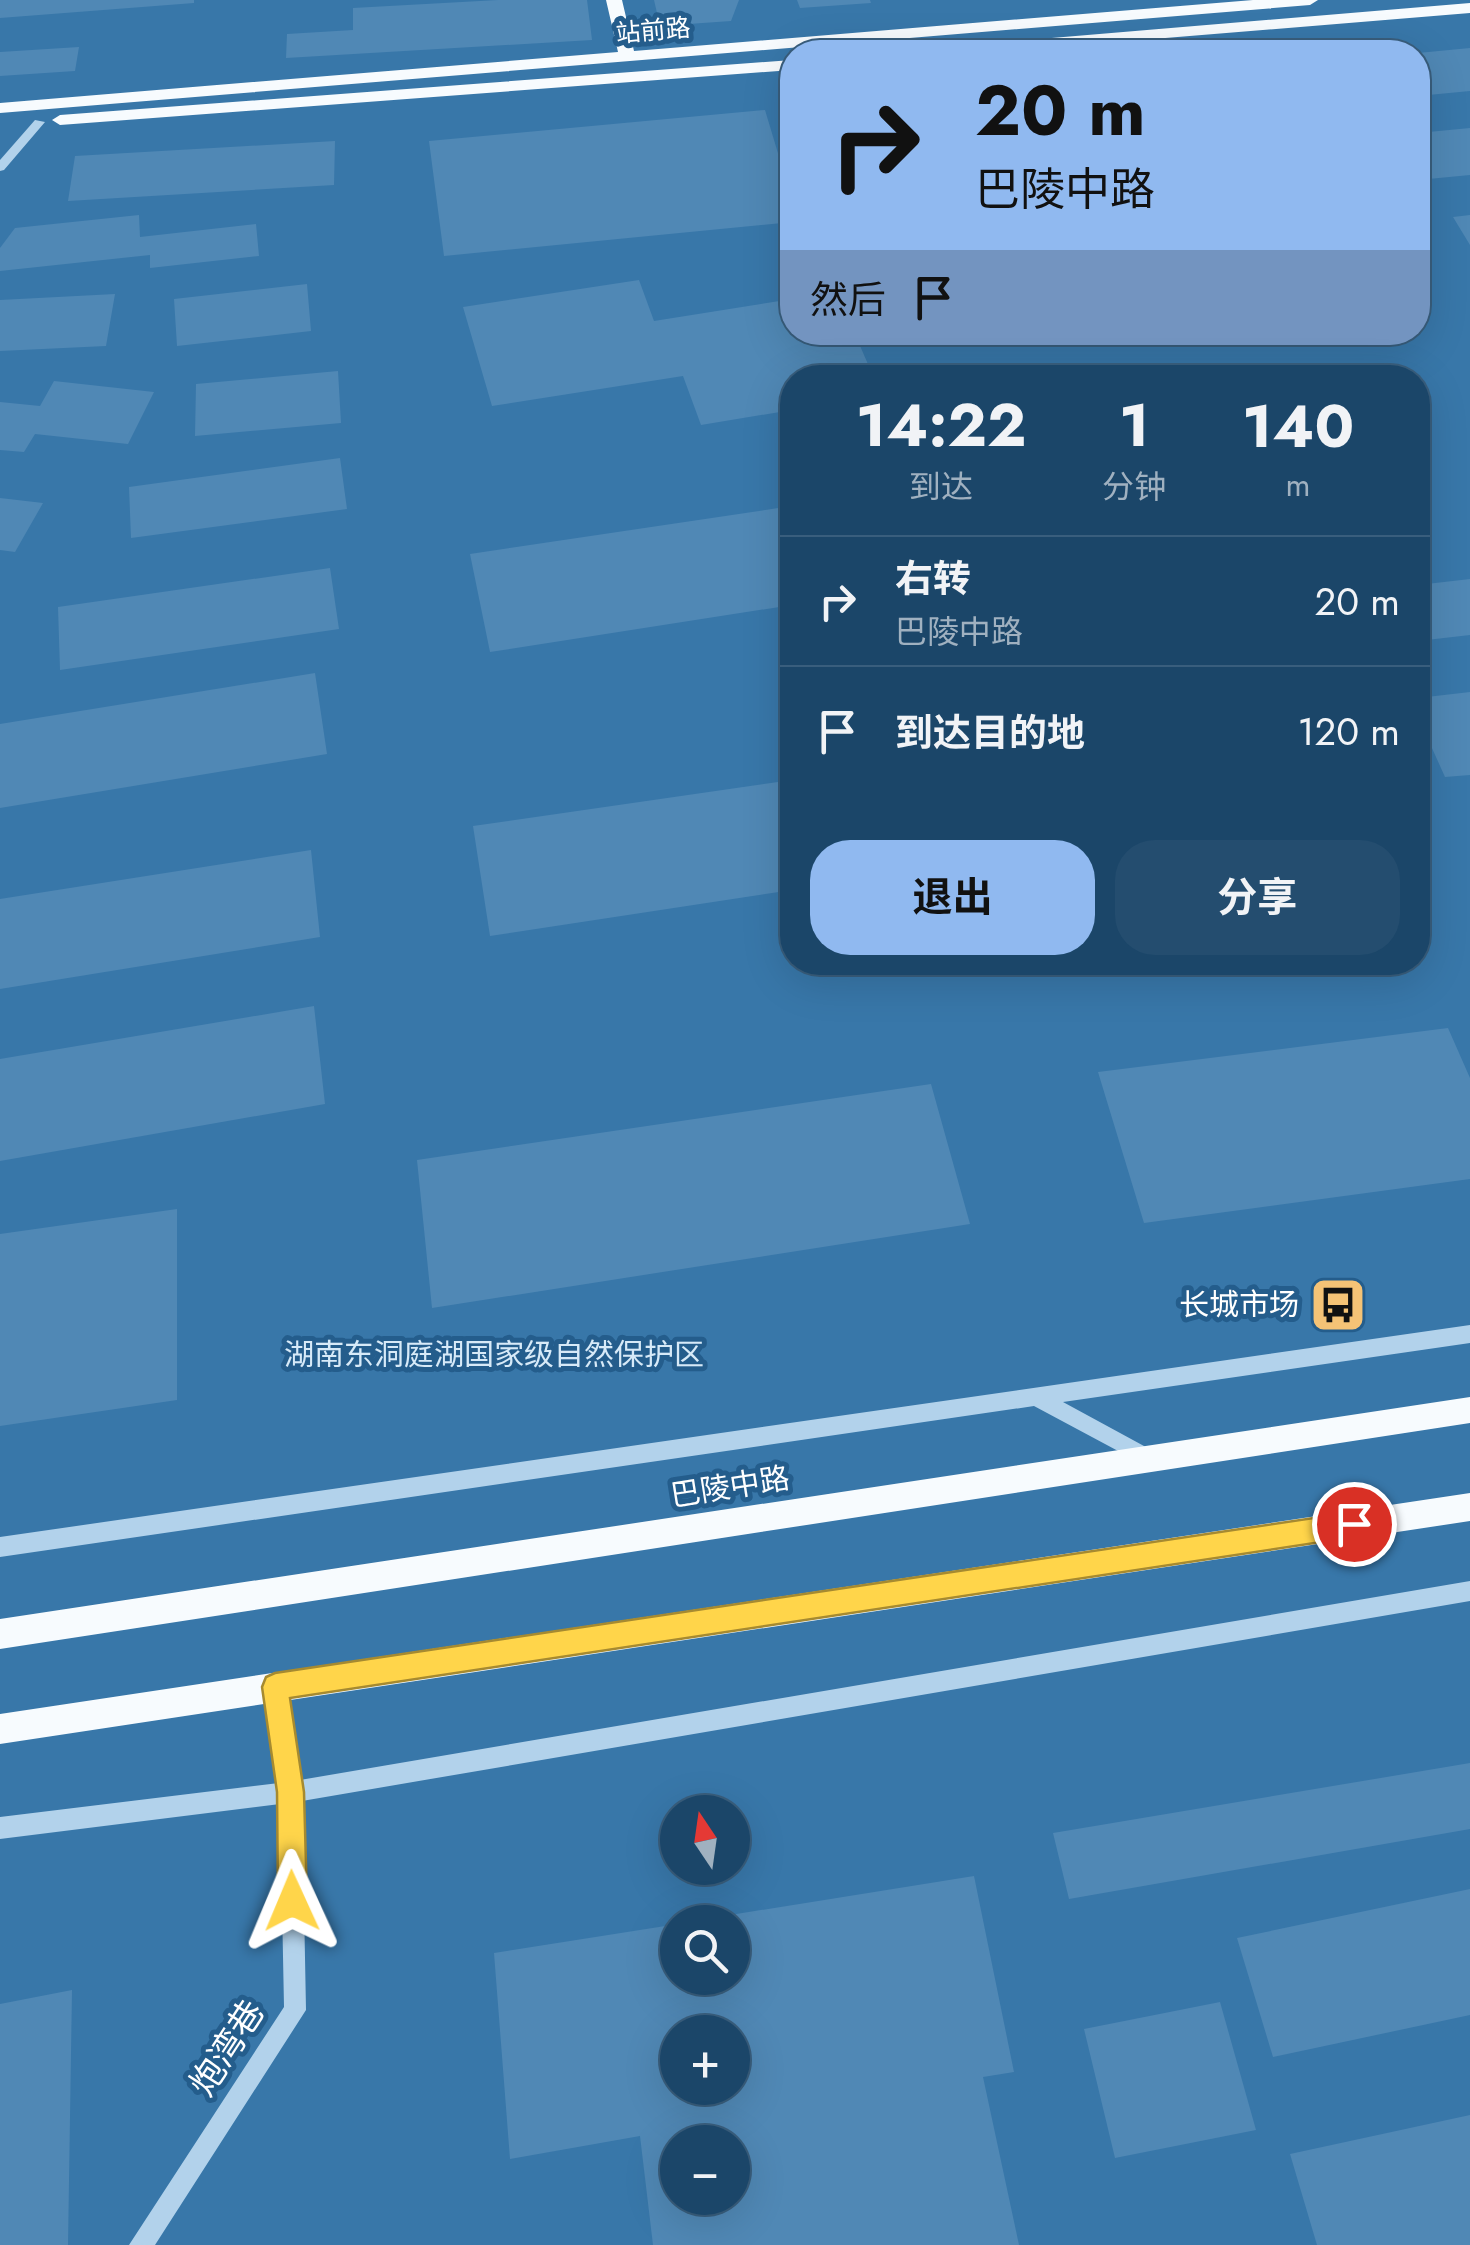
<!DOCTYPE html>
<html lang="zh">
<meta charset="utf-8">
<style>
:root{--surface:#1b4669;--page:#244d6f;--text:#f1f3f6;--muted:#a0b1c0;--line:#395e7d;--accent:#90b9f0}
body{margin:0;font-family:Jost,"Noto Sans SC",sans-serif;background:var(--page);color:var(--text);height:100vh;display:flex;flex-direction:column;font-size:38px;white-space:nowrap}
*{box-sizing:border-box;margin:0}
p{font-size:32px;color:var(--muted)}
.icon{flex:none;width:55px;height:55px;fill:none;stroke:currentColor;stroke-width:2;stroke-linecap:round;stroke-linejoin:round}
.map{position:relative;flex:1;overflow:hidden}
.drawer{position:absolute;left:780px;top:365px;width:650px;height:610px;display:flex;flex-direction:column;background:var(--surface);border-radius:40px;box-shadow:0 10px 40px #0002,0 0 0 2px var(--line)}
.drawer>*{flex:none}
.banner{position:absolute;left:780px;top:40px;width:650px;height:305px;border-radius:40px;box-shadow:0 10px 40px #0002,0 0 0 2px var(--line);background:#90b9f0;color:#111;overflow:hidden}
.needle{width:65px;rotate:347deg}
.buttons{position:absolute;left:660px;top:1795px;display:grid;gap:20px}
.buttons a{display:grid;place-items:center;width:90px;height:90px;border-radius:50%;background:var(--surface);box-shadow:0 10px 40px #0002,0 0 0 2px var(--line);font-size:50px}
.pin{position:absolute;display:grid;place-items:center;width:85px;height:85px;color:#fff;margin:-42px;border:5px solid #fff;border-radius:50%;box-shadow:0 2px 10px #0007}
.me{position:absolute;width:110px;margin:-55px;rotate:359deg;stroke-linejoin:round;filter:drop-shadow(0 0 8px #0008)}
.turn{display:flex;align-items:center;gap:35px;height:210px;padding:0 30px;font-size:45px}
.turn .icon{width:130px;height:130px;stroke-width:2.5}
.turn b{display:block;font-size:70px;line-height:85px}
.then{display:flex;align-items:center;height:95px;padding:0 30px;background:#0003;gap:20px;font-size:38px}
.eta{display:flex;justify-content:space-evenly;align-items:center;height:170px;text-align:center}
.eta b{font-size:60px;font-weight:700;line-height:70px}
.button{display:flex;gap:20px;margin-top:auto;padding:20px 30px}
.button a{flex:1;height:115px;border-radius:40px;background:var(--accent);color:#111;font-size:40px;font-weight:700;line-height:115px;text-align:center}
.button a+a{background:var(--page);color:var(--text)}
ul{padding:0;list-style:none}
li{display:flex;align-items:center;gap:30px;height:130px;padding:0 30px;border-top:2px solid var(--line)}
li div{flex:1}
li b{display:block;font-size:38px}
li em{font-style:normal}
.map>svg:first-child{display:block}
.green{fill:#3877a9;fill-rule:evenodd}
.building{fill:#5088b5;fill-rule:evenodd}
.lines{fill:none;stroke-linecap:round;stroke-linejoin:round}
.minor{fill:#b2d2eb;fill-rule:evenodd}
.major{fill:#f7fbfe;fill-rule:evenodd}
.route{fill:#ffd54a;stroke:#a68a30;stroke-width:2.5}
.labels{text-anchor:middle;stroke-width:10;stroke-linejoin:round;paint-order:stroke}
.far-street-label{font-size:25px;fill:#fff;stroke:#245d8c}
.poi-label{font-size:30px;fill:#fff;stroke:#245d8c;text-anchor:end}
.park-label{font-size:30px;fill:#d7eaf8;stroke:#245d8c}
.street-label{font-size:30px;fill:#fff;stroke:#245d8c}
.near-street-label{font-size:35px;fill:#fff;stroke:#245d8c}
</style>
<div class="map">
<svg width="1470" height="2245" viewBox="0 0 1470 2245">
<rect width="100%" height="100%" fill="#245d8c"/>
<!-- green -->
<path class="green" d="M 0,0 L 1470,0 L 1470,2245 L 0,2245 ZM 792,52 L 1418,52 L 1418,332 L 792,332 ZM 792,378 L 1418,378 L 1418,962 L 792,962 ZM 678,1812 L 732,1812 L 732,1868 L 678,1868 ZM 678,1922 L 732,1922 L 732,1978 L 678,1978 ZM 678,2032 L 732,2032 L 732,2088 L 678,2088 ZM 678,2142 L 732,2142 L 732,2198 L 678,2198 Z"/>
<!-- building -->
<path class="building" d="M 0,0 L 194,0 L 194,3 L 0,18 Z
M 498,0 L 587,0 L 592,40 L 286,58 L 287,34 L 353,30 L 353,8 Z
M 654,0 L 739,0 L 731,21 L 660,26 Z
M 797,0 L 870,0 L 871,3 L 800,8 Z
M 79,47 L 75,71 L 0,76 L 0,52 Z
M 1470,48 L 1470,91 L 1418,96 L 1418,53 Z
M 765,110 L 792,200 L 792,222 L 444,256 L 429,141 Z
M 1470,128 L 1470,175 L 1418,180 L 1418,133 Z
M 335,141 L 334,185 L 68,201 L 75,156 Z
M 139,215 L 140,237 L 256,224 L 259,256 L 150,268 L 150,255 L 0,271 L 0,248 L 15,228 Z
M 1470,215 L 1470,245 L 1453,217 Z
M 639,280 L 654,321 L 792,299 L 792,332 L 854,332 L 874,378 L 792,378 L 792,410 L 701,425 L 683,376 L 492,406 L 463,307 Z
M 307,284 L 311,331 L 177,346 L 174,299 Z
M 115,294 L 106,346 L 0,351 L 0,300 Z
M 338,371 L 341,423 L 195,436 L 196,384 Z
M 54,381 L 154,392 L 128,444 L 35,434 L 24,452 L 0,450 L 0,402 L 40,406 Z
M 340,458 L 347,509 L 131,538 L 129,487 Z
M 0,498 L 43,503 L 15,552 L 0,550 Z
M 785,507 L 792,529 L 792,605 L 490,652 L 470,554 Z
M 330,568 L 339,629 L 60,670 L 58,607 Z
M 1470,579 L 1470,635 L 1418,641 L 1418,585 Z
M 315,673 L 327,754 L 0,808 L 0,724 Z
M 1470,692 L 1470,775 L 1445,777 L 1418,717 L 1418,698 Z
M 792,780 L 792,890 L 490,936 L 473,826 Z
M 311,850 L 320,937 L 0,989 L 0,899 Z
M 314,1006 L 325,1104 L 0,1161 L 0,1059 Z
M 1448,1028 L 1470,1078 L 1470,1179 L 1144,1223 L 1098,1072 Z
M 931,1084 L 970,1224 L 432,1308 L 417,1160 Z
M 177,1209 L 177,1400 L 0,1426 L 0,1234 Z
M 1470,1763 L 1470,1829 L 1069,1899 L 1053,1833 Z
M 974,1876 L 1014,2072 L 983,2077 L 1019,2245 L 653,2245 L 640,2136 L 510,2159 L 494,1953 L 678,1924 L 678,1978 L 732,1978 L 732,1922 L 699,1920 ZM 678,2032 L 732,2032 L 732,2088 L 678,2088 ZM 678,2142 L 732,2142 L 732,2198 L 678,2198 Z
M 1470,1889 L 1470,2015 L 1273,2057 L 1237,1938 Z
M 72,1990 L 68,2245 L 0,2245 L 0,2004 Z
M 1220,2002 L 1256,2130 L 1115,2158 L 1084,2029 Z
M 1470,2115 L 1470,2245 L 1317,2245 L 1290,2154 Z"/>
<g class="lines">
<!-- minor -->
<path class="minor" d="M 35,120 L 45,122 L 4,170 L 0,171 L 0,160 Z
M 1470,1325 L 1470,1343 L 1063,1402 L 1155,1452 L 1158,1458 L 1155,1464 L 1148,1467 L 1034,1406 L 0,1557 L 0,1537 Z
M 1470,1581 L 1470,1601 L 302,1801 L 306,2010 L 155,2245 L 129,2245 L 284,2007 L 280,1804 L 0,1839 L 0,1817 L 279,1783 L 265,1687 L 268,1680 L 275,1677 L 282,1680 L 285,1687 L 300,1780 Z"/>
<!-- major -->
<path class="major" d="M 606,0 L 622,0 L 634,51 L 1253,0 L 1318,0 L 1310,5 L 0,113 L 0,103 L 618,52 Z
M 1470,3 L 1470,13 L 995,52 L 936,52 L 944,47 Z
M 792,60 L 792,70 L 60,125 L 52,120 L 60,115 Z
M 1470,1397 L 1470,1423 L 0,1649 L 0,1619 Z
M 1470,1493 L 1470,1521 L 0,1744 L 0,1714 Z"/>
</g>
<!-- route -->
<path class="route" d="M 1354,1512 L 1364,1516 L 1367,1524 L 1364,1533 L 1354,1537 L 290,1698 L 304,1792 L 307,1901 L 303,1911 L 292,1915 L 282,1911 L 278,1901 L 277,1792 L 262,1687 L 266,1677 L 275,1673 Z"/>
<!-- icons -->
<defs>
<g id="bus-square" transform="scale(2.875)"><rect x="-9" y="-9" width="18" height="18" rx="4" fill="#f5c376" stroke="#245d8c"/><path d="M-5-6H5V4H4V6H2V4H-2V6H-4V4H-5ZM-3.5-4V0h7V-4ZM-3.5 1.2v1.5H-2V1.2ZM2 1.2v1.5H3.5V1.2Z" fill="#111"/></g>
</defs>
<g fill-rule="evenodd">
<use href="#bus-square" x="1338" y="1305"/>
</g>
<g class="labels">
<!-- far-street labels -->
<g class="far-street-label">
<text transform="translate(653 30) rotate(-5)" y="9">站前路</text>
</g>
<!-- poi labels -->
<g class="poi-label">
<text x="1299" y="1315">长城市场</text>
</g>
<!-- park labels -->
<g class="park-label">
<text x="494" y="1365">湖南东洞庭湖国家级自然保护区</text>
</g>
<!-- street labels -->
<g class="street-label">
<text transform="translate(730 1487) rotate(-9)" y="10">巴陵中路</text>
</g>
<!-- near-street labels -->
<g class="near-street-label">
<text transform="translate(227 2048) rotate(-57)" y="12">炮湾巷</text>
</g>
</g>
</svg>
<div class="buttons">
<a><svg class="needle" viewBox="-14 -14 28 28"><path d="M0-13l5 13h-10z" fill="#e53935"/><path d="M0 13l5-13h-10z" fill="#a0b1c0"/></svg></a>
<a><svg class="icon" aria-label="search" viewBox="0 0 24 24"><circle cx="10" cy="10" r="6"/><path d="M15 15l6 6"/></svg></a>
<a>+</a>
<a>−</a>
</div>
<div class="pin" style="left:1354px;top:1524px;background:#d93025"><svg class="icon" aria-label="arrive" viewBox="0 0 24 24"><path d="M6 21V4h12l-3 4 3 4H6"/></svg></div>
<svg class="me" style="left:292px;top:1901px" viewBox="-20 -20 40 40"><path d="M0-17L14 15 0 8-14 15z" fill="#ffd54a" stroke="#fff" stroke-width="4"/></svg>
<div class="banner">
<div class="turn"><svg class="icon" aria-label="right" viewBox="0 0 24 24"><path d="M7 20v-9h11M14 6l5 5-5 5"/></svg><div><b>20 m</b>巴陵中路</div></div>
<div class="then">然后<svg class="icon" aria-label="arrive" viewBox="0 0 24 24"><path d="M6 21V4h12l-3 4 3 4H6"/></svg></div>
</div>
<section class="drawer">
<div class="eta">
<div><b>14:22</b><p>到达</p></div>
<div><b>1</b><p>分钟</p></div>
<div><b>140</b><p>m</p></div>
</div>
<ul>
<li><svg class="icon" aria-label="right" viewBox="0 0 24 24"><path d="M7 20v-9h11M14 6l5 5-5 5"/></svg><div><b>右转</b><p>巴陵中路</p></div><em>20 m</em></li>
<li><svg class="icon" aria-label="arrive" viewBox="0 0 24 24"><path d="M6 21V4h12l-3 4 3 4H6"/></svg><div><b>到达目的地</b></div><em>120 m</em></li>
</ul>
<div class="button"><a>退出</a><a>分享</a></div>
</section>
</div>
